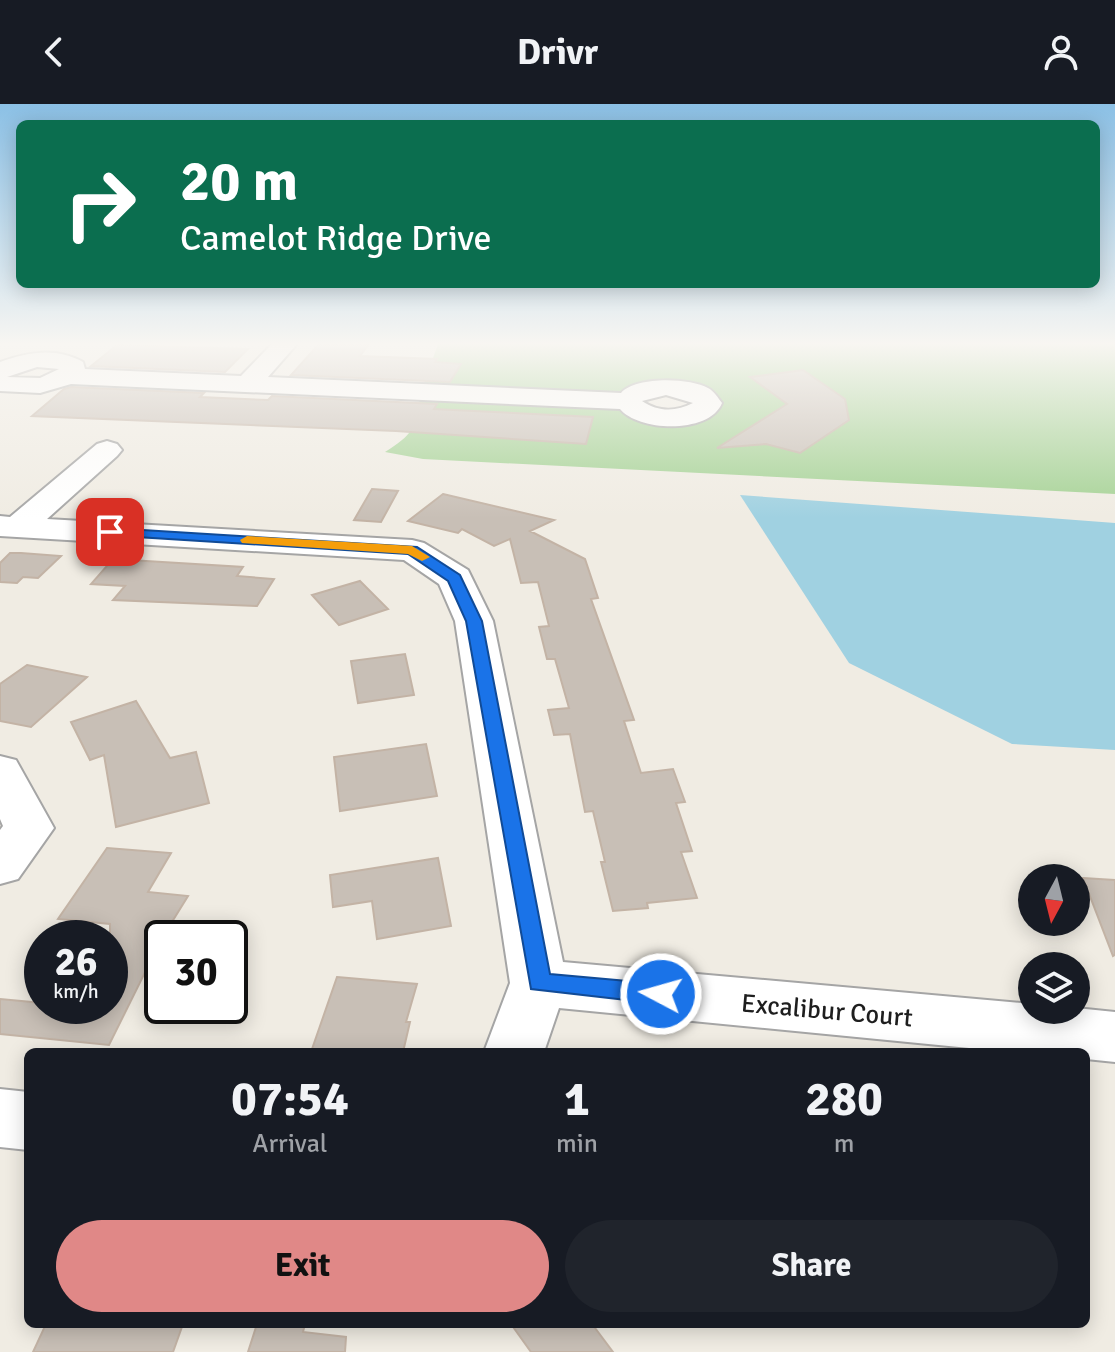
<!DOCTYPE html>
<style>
:root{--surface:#171b24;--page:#20242c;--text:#f1f3f6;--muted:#9ea1a6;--accent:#e08887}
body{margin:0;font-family:Signika,sans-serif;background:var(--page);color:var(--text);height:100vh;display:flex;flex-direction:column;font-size:30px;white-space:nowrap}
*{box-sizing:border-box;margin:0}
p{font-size:26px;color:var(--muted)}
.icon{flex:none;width:44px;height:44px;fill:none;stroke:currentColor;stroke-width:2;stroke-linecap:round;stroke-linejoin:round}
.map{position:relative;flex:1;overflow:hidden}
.panel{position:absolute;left:24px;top:944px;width:1066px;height:280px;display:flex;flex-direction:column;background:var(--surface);border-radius:12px;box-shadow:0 4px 20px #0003}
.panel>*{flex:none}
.guide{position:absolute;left:16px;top:16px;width:1084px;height:168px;border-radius:12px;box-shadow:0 4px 20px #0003;background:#0b6e4f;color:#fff;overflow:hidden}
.needle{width:52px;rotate:187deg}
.buttons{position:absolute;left:1018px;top:760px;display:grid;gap:16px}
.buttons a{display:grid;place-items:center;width:72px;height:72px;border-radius:50%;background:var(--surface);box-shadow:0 4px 20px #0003;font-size:40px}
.speed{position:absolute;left:24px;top:816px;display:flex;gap:16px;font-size:40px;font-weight:700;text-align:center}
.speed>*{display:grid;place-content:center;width:104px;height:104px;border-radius:50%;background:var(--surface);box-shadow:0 4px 20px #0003;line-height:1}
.speed small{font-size:20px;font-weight:400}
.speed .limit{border:4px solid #111;border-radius:12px;background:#fff;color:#111}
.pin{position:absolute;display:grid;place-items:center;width:68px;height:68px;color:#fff;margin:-34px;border-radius:16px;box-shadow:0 4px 12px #0006}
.me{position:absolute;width:88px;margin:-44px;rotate:276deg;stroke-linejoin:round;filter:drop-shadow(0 0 6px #0008)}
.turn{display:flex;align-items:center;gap:28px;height:168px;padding:0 32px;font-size:36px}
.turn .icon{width:104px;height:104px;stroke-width:2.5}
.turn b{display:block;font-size:56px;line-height:68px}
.eta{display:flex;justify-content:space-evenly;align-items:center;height:136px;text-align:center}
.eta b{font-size:48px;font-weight:700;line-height:56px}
.action{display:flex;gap:16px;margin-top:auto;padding:16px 32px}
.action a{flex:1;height:92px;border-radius:48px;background:var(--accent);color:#111;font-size:32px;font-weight:700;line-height:92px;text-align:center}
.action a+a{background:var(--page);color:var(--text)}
header{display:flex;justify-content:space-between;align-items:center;height:104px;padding:0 32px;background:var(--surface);font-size:36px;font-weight:700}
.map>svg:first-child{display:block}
.forest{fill:#a5d295}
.water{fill:#a0d1e1}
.building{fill:#c8bfb6;stroke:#c3b3a5;stroke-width:2}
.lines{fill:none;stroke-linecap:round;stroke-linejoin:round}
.minor-casing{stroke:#a5a5a5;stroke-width:4}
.minor{fill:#fff;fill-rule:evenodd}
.route{fill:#1a73e8;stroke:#114b97;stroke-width:2}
.slow{fill:#f59e0b}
.labels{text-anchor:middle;stroke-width:7;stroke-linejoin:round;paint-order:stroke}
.near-street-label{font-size:26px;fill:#1e1e1e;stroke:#fff}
</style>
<header><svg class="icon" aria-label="back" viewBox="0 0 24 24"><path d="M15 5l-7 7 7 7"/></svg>Drivr<svg class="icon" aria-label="person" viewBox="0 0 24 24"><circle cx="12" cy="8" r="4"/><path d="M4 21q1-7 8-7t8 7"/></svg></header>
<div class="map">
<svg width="1115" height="1248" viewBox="0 0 1115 1248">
<rect width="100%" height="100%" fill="#f0ece3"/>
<!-- forest -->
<path class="forest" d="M 438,240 L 1115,240 L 1115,390 L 423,355 L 385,348 C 412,331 417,324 420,292 L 621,301 L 680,317 L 707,288 L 622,291 L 422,285 Z"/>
<!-- water -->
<path class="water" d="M 740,391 L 1115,419 L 1115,646 L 1012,640 L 849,559 Z"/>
<!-- building -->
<path class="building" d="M 319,240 L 369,240 L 360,252 L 437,255 L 435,258 L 461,260 L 450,278 L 291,271 Z
M 117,241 L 248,245 L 225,268 L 91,262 Z
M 803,266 L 845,295 L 849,316 L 800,349 L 766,340 L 717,344 L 787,300 L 750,273 Z
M 71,283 L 204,289 L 200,293 L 268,296 L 272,292 L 437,300 L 434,305 L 593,313 L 586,340 L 396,327 L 32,312 L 64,285 Z
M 372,385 L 398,387 L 381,418 L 354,416 Z
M 443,390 L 554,416 L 530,427 L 585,455 L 598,494 L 591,495 L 634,616 L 624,617 L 641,669 L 673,665 L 685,698 L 676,699 L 692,747 L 681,748 L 697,794 L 647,799 L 648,804 L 613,807 L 601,758 L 605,758 L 593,707 L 585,708 L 570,630 L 554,631 L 548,606 L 569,604 L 555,555 L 547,555 L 539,523 L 549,522 L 538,478 L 521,479 L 510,435 L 494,442 L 462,425 L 458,429 L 408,417 Z
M 10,449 L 21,449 L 61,452 L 38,474 L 23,473 L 17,479 L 0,478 L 0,459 Z
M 113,455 L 243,463 L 237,472 L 274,475 L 257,502 L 113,496 L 125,482 L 91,480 Z
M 360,477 L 388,505 L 339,521 L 312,491 Z
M 405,550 L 414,591 L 358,599 L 351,557 Z
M 27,561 L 87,573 L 31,623 L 0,617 L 0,580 Z
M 136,597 L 170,654 L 196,648 L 209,699 L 116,723 L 104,651 L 90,656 L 71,618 Z
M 426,640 L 437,692 L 340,707 L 334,653 Z
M 107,744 L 171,749 L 148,788 L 188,792 L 162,834 L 109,941 L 0,930 L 0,895 L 42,899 L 42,902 L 110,902 L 110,820 L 58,815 Z
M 438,754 L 451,822 L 377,835 L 372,797 L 333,803 L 330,771 Z
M 1083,774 L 1115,776 L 1115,851 L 1113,852 Z
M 337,873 L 417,880 L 406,918 L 410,918 L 403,948 L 311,948 Z
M 46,1220 L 183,1220 L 173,1248 L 33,1248 Z
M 257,1220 L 305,1220 L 303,1228 L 346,1233 L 345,1248 L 248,1248 Z
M 511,1220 L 592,1220 L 613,1248 L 531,1248 Z"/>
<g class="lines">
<!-- minor casing -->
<g class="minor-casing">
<path id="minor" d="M 272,240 L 297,240 L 268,273 L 621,289 C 636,272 690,274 708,284 C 714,287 718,294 722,299 C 710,330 639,328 620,305 L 71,280 L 40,289 L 0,287 L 0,258 C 28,248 56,243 83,258 L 85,265 L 241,272 ZM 37,263 L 59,265 L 40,274 L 7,273 ZM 666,291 L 693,299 C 676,308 658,308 642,297 Z
M 107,337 L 117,340 L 122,346 L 117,352 L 47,415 L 412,436 L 424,439 L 468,466 L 493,517 L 563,858 L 1032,900 L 1032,906 L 1076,904 L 1115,908 L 1115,958 L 1086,955 L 1086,948 L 1010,948 L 559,904 L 544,948 L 484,948 L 510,879 L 455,517 L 439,480 L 404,456 L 0,432 L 0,412 L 10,413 L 97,340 Z
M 0,652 L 16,656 L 54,724 L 18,775 L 0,780 L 0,726 L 3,722 L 0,715 Z
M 0,985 L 28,988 L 28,1046 L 0,1043 Z"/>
</g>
<!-- minor -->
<use href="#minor" class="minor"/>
</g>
<!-- sky -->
<linearGradient id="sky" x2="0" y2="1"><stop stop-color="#8bc0e5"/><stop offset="0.58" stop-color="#f8f6f2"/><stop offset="1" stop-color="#f8f6f2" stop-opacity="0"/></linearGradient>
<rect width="1115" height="414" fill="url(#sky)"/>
<!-- route -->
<path class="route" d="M 110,424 L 417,443 L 460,471 L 482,517 L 550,870 L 661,880 L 669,883 L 673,890 L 669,897 L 661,900 L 531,885 L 466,517 L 448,477 L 408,450 L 105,431 L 105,425 Z"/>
<!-- slow -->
<path class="slow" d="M 247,432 L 412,442 L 430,453 L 422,457 L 408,450 L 242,439 L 240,436 Z"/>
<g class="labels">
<!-- near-street labels -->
<g class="near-street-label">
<text transform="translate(827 906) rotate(5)" y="9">Excalibur Court</text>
</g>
</g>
</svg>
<div class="buttons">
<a><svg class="needle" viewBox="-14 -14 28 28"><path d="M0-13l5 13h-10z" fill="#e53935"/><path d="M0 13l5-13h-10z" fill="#9ea1a6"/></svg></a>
<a><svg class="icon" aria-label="layers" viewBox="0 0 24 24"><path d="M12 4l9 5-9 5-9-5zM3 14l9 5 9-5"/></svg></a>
</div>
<div class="speed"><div>26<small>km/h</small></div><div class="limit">30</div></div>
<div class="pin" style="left:110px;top:428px;background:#d93025"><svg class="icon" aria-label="arrive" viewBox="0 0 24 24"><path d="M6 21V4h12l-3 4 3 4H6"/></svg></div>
<svg class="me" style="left:661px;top:890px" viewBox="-20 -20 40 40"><circle r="17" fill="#1a73e8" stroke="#fff" stroke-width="3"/><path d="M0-11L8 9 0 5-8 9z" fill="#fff"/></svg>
<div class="guide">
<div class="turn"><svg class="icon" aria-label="right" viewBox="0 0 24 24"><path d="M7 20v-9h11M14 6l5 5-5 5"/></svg><div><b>20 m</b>Camelot Ridge Drive</div></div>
</div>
<section class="panel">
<div class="eta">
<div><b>07:54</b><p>Arrival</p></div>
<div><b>1</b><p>min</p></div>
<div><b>280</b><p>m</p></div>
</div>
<div class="action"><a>Exit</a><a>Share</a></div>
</section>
</div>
